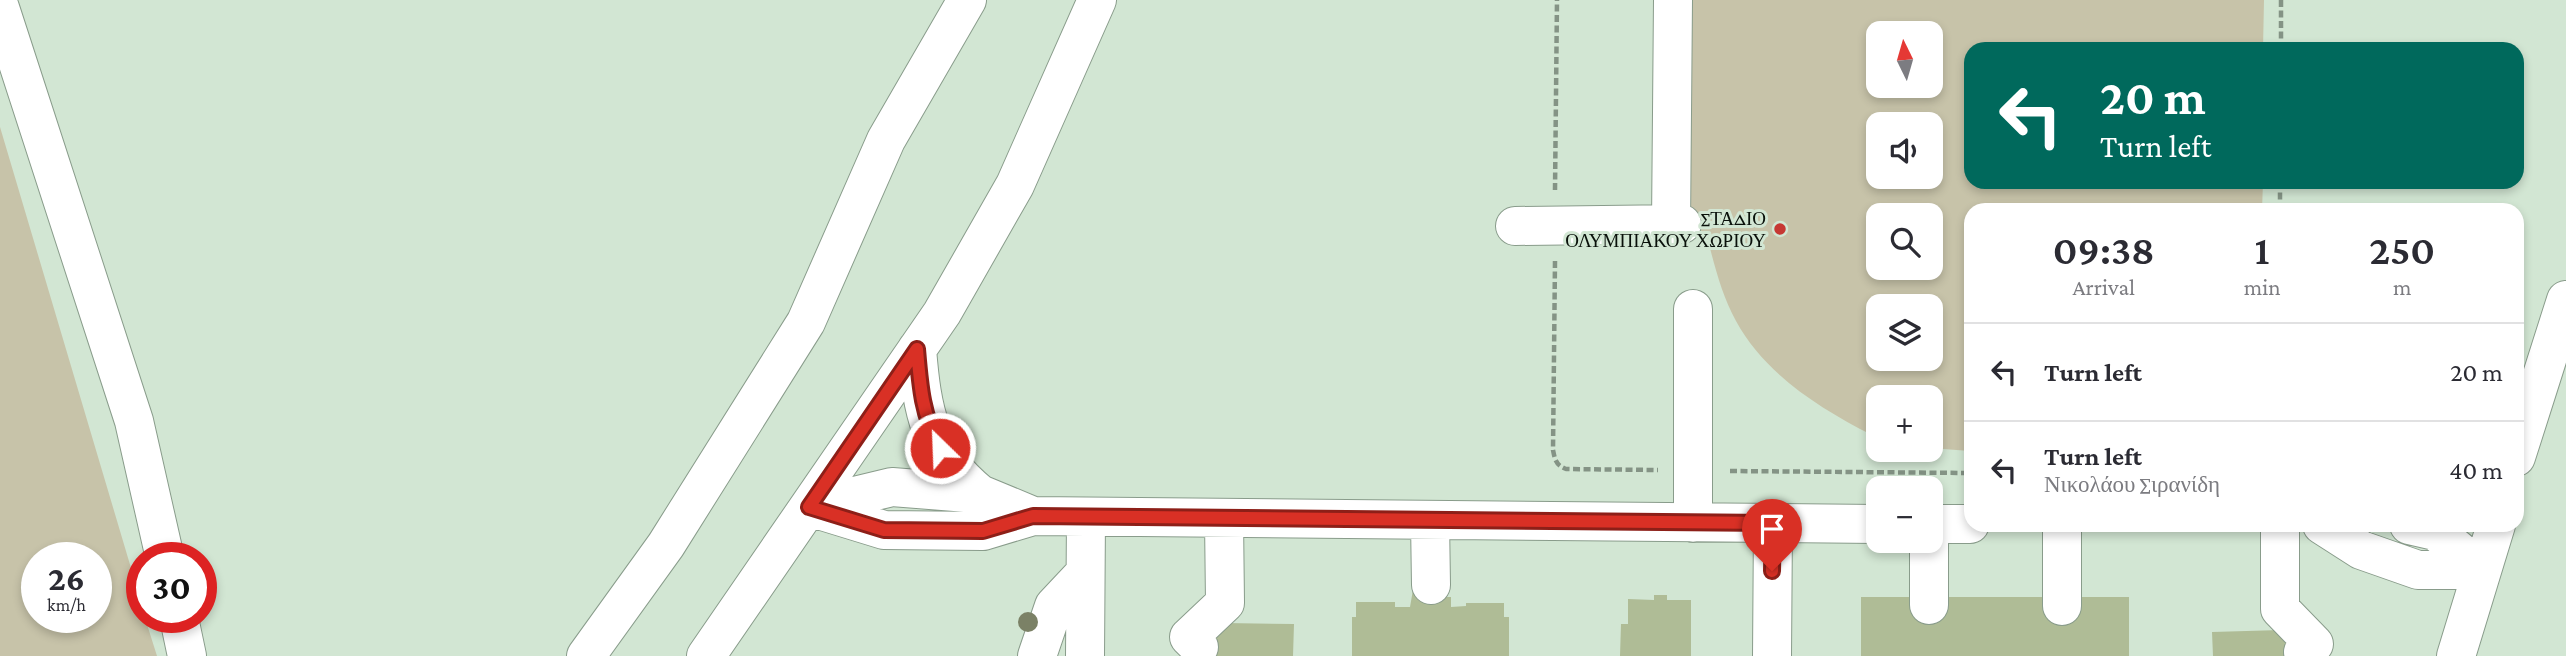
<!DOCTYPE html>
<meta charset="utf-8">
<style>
:root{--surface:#fff;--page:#f2f2f3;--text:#2b2b33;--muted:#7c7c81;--line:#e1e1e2}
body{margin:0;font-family:"Crimson Pro",serif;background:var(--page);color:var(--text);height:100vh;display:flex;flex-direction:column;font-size:26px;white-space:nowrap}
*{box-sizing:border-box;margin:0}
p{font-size:23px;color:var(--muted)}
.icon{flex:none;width:38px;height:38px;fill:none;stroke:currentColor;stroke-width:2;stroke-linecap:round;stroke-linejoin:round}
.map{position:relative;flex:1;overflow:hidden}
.sheet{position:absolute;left:1964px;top:203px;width:560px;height:329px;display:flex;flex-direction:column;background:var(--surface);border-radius:21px;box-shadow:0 4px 10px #0003}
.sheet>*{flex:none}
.top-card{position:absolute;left:1964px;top:42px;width:560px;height:147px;border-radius:21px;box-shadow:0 4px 10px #0003;background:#00695c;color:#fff;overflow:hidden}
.needle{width:46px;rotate:355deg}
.tools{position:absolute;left:1866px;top:21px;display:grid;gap:14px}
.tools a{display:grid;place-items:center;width:77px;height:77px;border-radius:14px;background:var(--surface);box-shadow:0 4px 10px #0003;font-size:35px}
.speed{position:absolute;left:21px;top:542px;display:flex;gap:14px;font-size:35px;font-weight:700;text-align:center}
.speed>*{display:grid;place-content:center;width:91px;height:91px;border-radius:50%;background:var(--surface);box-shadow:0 4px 10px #0003;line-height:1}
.speed small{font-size:18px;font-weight:400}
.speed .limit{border:10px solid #d22;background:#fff;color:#111}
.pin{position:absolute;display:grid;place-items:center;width:60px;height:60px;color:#fff;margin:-72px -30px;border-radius:50% 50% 50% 0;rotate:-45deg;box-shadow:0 0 7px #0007}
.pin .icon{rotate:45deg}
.me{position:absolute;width:77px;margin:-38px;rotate:336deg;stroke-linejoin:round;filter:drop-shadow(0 0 5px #0008)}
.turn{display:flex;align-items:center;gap:24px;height:147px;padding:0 21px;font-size:32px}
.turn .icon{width:91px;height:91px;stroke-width:2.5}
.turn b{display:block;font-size:49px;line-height:60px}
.eta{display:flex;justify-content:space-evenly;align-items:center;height:119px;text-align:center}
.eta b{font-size:42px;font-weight:600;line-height:49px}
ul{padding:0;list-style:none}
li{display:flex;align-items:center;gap:21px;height:98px;padding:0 21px;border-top:2px solid var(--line)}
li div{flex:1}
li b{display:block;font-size:26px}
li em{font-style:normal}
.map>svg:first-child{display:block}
.green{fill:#c7c3a9;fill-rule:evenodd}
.building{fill:#afbc96}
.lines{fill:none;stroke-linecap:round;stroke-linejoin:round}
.minor-casing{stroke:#899c8b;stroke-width:40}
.path{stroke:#849385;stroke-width:4.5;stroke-dasharray:7 3.5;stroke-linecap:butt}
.minor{stroke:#fff;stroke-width:38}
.tree{fill:#7b8166}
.route-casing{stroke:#8d1f18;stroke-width:18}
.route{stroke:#d93025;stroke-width:12}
.poi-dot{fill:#c63833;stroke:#d2e6d3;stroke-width:2.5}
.labels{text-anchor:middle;stroke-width:6;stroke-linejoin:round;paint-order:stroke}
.poi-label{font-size:19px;fill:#09100a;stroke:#d2e6d3;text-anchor:end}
</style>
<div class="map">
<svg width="2566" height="656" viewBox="0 0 2566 656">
<rect width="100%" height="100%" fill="#d2e6d3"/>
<!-- green -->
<path class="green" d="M 1683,0 L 2264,0 L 2263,49 L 1970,49 L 1970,182 L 2263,182 L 2262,210 L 1970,210 L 1970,451 L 1930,448 L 1930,397 L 1878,397 L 1878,437 L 1872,435 C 1819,408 1765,374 1736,321 C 1721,294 1714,263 1706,233 L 1682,235 ZM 1878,33 L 1930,33 L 1930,86 L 1878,86 ZM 1878,124 L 1930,124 L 1930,177 L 1878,177 ZM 1878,215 L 1930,215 L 1930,268 L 1878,268 ZM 1878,306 L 1930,306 L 1930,359 L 1878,359 Z
M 0,127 L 142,605 L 142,618 L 145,618 L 157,656 L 0,656 ZM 37,558 L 96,558 L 96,618 L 37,618 Z"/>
<!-- building -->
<path class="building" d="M 1414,584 L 1447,585 L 1447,597 L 1451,597 L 1451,607 L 1466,606 L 1466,603 L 1504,603 L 1504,617 L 1509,617 L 1509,656 L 1352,656 L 1352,617 L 1356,617 L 1356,602 L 1395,602 L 1395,607 L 1410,607 Z
M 1654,595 L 1667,595 L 1667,600 L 1691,600 L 1691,656 L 1620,656 L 1621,624 L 1628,624 L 1628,599 L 1654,600 Z
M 1861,597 L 2129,597 L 2129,656 L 1861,656 Z
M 1224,623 L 1294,624 L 1293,656 L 1191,656 Z
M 2281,630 L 2307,656 L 2213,656 L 2212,632 Z"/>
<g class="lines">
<!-- minor casing -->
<g class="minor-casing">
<path id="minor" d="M 0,8 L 134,421 L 165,558
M 1671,225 L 1673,0
M 1515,226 L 1682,224
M 1693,309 L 1693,523
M 917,349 C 922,411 929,453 980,494
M 2516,457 L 2566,300
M 809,507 L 884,530 L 983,531 L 1033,516 L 1878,524
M 809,507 L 892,487 L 980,494 L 1033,516
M 1430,521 L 1431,585
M 1930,524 L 1970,524
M 2062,525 L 2062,606
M 2280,525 L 2280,609 L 2314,644 L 2303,652
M 2322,525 L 2361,550 L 2418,570 L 2482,570
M 2409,525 L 2435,531 L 2482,570
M 1929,605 L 1929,541
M 179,618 L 187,656
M 1199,647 L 1189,637 L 1225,603 L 1224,519
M 586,656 L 666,545 L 806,322 L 886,140 L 967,0
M 706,656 L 942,313 L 1015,185 L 1097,0
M 1037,656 L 1054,606 L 1085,573
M 1085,656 L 1086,518
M 1772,656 L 1773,523
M 2456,656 L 2496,525"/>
</g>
<!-- path -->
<path class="path" d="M 2281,49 L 2281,0
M 1555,190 L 1557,0
M 2280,210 L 2280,182
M 1555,261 L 1553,450 C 1555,460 1556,465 1566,469 L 1658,470
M 1730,471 L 1970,473"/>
<!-- minor -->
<use href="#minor" class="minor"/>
</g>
<!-- trees -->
<circle class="tree" cx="1028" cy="622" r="10"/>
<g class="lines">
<!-- route casing -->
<g class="route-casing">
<path id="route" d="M 940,448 C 922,415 920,385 917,349 L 809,507 L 884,530 L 983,531 L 1033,516 L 1773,523 L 1772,571"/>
</g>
<!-- route -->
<use href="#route" class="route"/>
</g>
<!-- markers -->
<circle class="poi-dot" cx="1780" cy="229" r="7"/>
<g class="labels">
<!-- poi labels -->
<g class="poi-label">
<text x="1766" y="225">ΣΤΑΔΙΟ<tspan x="1766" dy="22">ΟΛΥΜΠΙΑΚΟΥ ΧΩΡΙΟΥ</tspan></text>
</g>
</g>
</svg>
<div class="tools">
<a><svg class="needle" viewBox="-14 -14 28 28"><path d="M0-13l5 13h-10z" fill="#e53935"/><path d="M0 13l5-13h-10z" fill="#7c7c81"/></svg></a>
<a><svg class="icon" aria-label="sound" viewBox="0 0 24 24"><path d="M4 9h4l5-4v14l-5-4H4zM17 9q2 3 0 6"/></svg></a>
<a><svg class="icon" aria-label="search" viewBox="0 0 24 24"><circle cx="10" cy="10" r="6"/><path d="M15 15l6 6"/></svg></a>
<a><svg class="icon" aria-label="layers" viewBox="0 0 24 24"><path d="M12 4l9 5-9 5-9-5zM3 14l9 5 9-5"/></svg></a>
<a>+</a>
<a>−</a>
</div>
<div class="speed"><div>26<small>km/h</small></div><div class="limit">30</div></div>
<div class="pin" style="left:1772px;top:571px;background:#d93025"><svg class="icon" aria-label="arrive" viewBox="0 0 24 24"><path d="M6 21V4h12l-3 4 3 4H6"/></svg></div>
<svg class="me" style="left:940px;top:448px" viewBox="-20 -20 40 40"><circle r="17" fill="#d93025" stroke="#fff" stroke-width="3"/><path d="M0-11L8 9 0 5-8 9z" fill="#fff"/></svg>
<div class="top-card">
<div class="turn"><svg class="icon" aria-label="left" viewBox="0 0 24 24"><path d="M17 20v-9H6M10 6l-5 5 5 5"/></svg><div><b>20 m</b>Turn left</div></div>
</div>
<section class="sheet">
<div class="eta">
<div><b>09:38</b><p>Arrival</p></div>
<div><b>1</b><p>min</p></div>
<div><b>250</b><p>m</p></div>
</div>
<ul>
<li><svg class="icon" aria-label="left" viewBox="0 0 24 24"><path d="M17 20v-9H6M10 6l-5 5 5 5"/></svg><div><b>Turn left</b></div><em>20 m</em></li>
<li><svg class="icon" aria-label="left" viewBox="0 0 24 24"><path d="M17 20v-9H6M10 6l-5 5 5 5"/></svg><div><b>Turn left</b><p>Νικολάου Σιρανίδη</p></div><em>40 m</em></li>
</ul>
</section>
</div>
